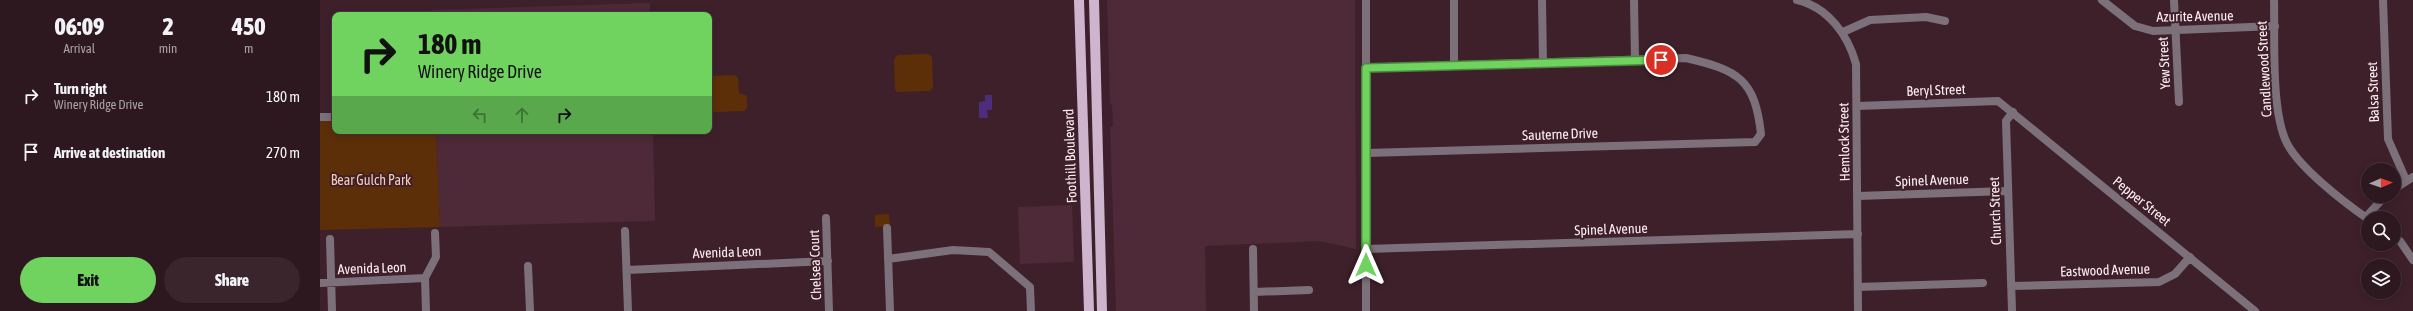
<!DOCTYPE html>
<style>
:root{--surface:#2e1820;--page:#3a252d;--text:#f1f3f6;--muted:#a7a0a5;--line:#49373e;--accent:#70d35f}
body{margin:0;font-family:"Asap Condensed",sans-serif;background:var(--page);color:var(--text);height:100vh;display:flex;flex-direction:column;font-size:15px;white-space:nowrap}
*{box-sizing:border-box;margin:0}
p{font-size:13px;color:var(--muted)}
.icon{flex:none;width:22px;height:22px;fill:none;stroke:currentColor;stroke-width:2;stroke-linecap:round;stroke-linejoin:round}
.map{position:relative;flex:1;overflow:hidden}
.panel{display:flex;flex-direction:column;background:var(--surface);width:320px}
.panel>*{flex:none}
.guide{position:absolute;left:12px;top:12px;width:380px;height:122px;border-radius:8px;box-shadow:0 2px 10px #0003,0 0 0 1px var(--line);background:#70d35f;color:#111;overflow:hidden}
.needle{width:26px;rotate:88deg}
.tools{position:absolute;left:2041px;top:163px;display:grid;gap:8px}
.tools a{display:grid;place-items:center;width:40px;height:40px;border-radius:50%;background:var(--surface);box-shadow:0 2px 10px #0003,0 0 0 1px var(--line);font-size:20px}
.pin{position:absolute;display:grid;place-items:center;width:34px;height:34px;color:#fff;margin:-17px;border:2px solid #fff;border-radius:50%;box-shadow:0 1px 4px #0007}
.me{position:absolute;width:44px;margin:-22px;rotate:0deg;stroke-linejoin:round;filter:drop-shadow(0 0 3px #0008)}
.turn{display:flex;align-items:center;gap:14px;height:84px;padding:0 20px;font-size:18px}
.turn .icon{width:52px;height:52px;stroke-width:2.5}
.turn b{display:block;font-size:28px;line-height:34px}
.lanes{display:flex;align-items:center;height:38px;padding:0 20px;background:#0003;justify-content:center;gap:20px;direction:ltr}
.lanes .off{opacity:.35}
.eta{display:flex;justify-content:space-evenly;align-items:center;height:68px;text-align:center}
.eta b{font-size:24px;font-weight:800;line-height:28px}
.cta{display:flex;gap:8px;margin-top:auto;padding:8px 20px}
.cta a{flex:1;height:46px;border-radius:24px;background:var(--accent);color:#111;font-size:16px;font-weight:800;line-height:46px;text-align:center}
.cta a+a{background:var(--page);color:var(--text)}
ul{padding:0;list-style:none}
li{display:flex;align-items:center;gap:12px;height:56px;padding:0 20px}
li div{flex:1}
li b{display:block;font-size:15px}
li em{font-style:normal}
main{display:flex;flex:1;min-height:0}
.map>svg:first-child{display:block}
.built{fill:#4e2937}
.green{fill:#5d2f08}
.water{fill:#4d2d7b}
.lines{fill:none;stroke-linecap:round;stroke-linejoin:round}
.minor{stroke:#7c707b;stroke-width:8}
.tertiary{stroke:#7c707b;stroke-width:8}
.primary{stroke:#ceb5cd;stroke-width:10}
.route-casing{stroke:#49893e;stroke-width:10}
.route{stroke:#70d35f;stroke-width:7}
.labels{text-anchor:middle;stroke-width:4;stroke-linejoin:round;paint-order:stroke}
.street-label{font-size:14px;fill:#feedf2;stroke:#3e202b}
.park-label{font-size:14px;fill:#f8cbaf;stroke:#3e202b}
</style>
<main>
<section class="panel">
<div class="eta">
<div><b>06:09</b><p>Arrival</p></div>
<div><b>2</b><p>min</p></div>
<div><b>450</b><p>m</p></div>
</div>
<ul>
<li><svg class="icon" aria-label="right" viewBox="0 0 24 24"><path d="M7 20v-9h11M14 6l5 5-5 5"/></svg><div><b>Turn right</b><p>Winery Ridge Drive</p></div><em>180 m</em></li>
<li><svg class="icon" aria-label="arrive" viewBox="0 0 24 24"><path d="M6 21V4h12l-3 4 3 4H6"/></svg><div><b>Arrive at destination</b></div><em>270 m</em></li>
</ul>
<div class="cta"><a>Exit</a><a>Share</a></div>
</section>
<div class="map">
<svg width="2093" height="311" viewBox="0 0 2093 311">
<rect width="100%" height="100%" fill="#3e202b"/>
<!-- built -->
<path class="built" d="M 787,0 L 1035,0 L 1036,249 L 1000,241 L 885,246 L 886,311 L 796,311 L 790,127 L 793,126 L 792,106 L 790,103 Z
M 330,3 L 330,15 L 111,15 L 111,10 Z
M 116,131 L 333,131 L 335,221 L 120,227 Z
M 752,205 L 754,262 L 700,264 L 698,207 Z"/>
<!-- green -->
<path class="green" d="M 608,54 L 612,57 L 613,87 L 610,91 L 577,92 L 575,89 L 574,59 L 578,55 Z
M 415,75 L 418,78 L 419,93 L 427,96 L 427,107 L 425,111 L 393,112 L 390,109 L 389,76 Z
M 0,119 L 15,119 L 15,131 L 116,131 L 120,227 L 0,230 Z
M 569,214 L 570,226 L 555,227 L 555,215 Z"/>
<!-- water -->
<path class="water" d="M 665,95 L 672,95 L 672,110 L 667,110 L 668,118 L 659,118 L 659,102 L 665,101 Z"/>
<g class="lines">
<!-- minor -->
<path class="minor" d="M 1222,0 L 1223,64
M 1314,0 L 1315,61
M 1477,0 C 1508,7 1528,35 1536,64 L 1538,311
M 1782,0 L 1815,26 L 1833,31 L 1955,26
M 1854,0 L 1859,102
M 1954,0 C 1955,39 1951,104 1965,139 C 1975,165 2025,203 2048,219
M 2063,0 L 2068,139 L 2086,180
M 1523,32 L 1550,20 L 1606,17 L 1625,21
M 1134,65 L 1134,0
M 1046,68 L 1366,58 C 1418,70 1435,79 1441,134 L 1435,142 L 1046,153
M 1537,106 L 1678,101 L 1935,311
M 0,117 L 15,117
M 2074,189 L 2093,177
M 1538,196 L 1687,191
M 2046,217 L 2065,196
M 506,218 L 509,311
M 567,228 L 570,311
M 305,231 L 308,311
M 2074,237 L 2080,241 L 2093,260
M 10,239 L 12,311
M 933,249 L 934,311
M 1046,249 L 1538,234
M 568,259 L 633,250 L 669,252 L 710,287 L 711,311
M 208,266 L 210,311
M 307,270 L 508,261
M 0,283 L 105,278
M 1691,286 L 1839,282 L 1855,274 L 1870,257
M 1538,287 L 1663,283
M 934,292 L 989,290
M 106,311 L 105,278 L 116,257 L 115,233
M 1692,311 L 1686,121 L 1693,112"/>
<!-- tertiary -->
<path class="tertiary" d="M 1046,0 L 1046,311"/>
<!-- primary -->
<path class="primary" d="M 759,0 L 769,311
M 774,0 L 782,311"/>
</g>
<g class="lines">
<!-- route casing -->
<g class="route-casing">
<path id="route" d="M 1046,265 L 1046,68 L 1341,60"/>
</g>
<!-- route -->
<use href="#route" class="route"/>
</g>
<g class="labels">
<!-- street labels -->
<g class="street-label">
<text transform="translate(1875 16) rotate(-1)" y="5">Azurite Avenue</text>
<text transform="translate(1844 63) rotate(-93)" y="5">Yew Street</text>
<text transform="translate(1944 69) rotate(-93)" y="5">Candlewood Street</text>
<text transform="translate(1616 90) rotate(-2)" y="5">Beryl Street</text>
<text transform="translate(2053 92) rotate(-92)" y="5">Balsa Street</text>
<text transform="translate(1240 134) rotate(-2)" y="5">Sauterne Drive</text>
<text transform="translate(1524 142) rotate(-91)" y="5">Hemlock Street</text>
<text transform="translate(750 156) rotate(-92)" y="5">Foothill Boulevard</text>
<text transform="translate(1612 180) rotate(-2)" y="5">Spinel Avenue</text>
<text transform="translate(1822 201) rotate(39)" y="5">Pepper Street</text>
<text transform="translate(1675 211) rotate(-92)" y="5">Church Street</text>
<text transform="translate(1291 229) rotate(-2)" y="5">Spinel Avenue</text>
<text transform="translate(407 252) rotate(-2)" y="5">Avenida Leon</text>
<text transform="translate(495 265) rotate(-92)" y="5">Chelsea Court</text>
<text transform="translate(52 268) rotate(-2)" y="5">Avenida Leon</text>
<text transform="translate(1785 270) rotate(-2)" y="5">Eastwood Avenue</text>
</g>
<!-- park labels -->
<g class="park-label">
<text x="51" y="185">Bear Gulch Park</text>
</g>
</g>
</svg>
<div class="tools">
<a><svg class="needle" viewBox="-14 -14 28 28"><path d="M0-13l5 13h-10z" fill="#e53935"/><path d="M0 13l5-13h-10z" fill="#a7a0a5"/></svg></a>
<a><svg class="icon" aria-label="search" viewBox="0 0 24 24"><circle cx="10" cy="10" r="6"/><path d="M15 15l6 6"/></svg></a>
<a><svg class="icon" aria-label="layers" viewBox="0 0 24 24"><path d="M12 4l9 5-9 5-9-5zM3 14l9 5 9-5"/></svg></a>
</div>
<div class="pin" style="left:1341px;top:60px;background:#d93025"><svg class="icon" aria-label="arrive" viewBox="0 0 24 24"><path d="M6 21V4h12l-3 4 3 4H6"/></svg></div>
<svg class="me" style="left:1046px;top:265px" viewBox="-20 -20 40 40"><path d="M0-17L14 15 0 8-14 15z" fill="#70d35f" stroke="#fff" stroke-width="4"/></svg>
<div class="guide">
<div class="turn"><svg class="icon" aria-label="right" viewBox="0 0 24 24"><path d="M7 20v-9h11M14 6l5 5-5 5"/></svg><div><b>180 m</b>Winery Ridge Drive</div></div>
<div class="lanes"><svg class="icon off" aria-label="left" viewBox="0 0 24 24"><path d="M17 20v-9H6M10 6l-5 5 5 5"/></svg><svg class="icon off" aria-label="ahead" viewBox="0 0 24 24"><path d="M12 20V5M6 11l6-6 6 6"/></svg><svg class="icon" aria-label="right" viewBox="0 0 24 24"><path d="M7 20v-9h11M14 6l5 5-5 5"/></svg></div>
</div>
</div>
</main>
